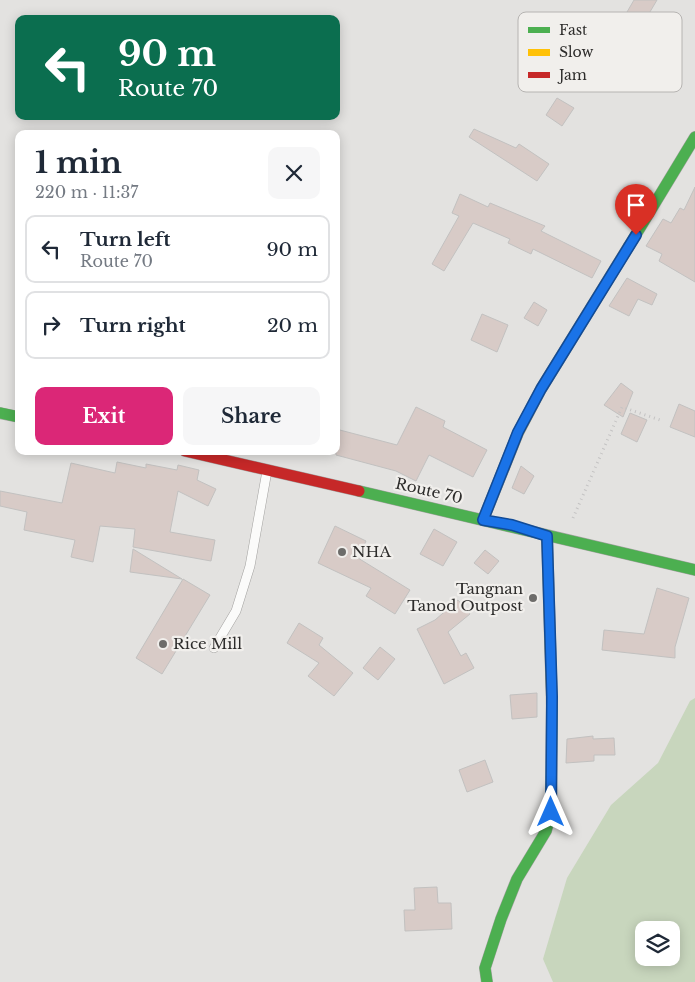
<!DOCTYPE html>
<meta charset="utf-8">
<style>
:root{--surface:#fff;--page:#f6f6f7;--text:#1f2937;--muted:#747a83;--line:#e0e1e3;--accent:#db2777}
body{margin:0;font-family:"Libre Baskerville",serif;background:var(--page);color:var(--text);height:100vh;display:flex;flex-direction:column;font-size:19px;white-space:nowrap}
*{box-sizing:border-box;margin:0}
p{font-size:16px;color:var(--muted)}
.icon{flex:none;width:28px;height:28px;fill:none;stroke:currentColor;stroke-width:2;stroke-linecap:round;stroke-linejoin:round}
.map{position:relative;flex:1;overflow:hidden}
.drawer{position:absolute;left:15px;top:130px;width:325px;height:325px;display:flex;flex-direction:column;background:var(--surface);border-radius:10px;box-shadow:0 2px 12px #0003}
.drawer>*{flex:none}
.hud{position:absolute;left:15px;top:15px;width:325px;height:105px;border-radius:10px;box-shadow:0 2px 12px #0003;background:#0b6e4f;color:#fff;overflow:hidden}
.tools{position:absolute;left:635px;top:921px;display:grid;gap:10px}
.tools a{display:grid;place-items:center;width:45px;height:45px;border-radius:10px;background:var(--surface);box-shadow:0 2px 12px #0003;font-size:25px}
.pin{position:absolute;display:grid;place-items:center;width:42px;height:42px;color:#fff;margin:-51px -21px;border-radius:50% 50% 50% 0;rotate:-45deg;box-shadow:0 0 5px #0007}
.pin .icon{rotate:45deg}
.me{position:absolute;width:55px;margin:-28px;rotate:0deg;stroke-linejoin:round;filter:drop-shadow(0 0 4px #0008)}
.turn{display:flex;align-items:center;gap:18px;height:105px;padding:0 20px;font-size:22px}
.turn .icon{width:65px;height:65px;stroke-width:2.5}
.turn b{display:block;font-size:35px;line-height:42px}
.round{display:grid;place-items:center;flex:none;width:52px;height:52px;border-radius:10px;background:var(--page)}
.overview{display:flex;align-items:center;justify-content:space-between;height:85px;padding:0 20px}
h1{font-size:30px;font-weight:800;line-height:38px}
.cta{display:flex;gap:10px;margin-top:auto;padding:10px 20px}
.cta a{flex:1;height:58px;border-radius:10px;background:var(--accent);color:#fff;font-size:20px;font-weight:800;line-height:58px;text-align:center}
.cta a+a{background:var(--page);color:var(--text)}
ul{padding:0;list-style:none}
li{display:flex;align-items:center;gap:15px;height:68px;margin:0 10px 8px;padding:0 10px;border:2px solid var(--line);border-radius:10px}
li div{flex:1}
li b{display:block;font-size:19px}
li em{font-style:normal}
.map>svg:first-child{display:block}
.green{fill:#c8d6bd;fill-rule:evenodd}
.building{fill:#d8cbc7;stroke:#c2c1c0}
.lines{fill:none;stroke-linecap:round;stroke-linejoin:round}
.lane-casing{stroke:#a3a2a0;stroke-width:10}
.fast-casing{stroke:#a3a2a0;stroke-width:12}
.slow-casing{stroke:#a3a2a0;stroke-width:12}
.jam-casing{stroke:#a3a2a0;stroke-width:12}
.path{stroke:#c4c3c3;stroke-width:3;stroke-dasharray:1 4;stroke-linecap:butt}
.lane{stroke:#fbfbfa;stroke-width:9}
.fast{stroke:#4caf50;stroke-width:11}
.slow{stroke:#ffc107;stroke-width:11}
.jam{stroke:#c62828;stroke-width:11}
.route-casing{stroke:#114b97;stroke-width:12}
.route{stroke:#1a73e8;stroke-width:9}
.poi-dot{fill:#6d6c6a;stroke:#f1efec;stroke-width:2}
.labels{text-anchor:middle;stroke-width:4.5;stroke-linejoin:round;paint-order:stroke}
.street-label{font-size:15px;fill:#2d2c2b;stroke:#f1efec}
.poi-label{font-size:15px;fill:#2d2c2b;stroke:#f1efec;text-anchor:start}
.key{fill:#f1efec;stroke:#b6b4b2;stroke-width:1}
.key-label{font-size:14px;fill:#2d2c2b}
</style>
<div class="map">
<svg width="695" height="982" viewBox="0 0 695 982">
<rect width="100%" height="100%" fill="#e3e2e0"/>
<!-- green -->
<path class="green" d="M 695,698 L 695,982 L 553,982 L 543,959 L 567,878 L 611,805 L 658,763 L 690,701 ZM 644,930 L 671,930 L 671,958 L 644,958 Z"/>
<!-- building -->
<path class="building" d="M 634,0 L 657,0 L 644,22 L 627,12 Z
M 557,98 L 574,108 L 562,126 L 546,115 Z
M 474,129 L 516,148 L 519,144 L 549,164 L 537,181 L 469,137 Z
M 695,187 L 695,282 L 659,261 L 662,254 L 646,246 L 663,219 L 671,223 L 680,208 L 684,210 Z
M 460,194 L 488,207 L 490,203 L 545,226 L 541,231 L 601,261 L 592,278 L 533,249 L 531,254 L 508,243 L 510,239 L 473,223 L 444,271 L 432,264 L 459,216 L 452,213 Z
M 627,278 L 657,294 L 652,305 L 638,299 L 629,316 L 609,306 Z
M 534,302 L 547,310 L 538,326 L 524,318 Z
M 482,314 L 508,325 L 497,352 L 471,340 Z
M 621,383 L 633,392 L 623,417 L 604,405 Z
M 679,404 L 695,411 L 695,437 L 670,427 Z
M 416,407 L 445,421 L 443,427 L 487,450 L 473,477 L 429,455 L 416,481 L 396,471 L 336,455 L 336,429 L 397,445 Z
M 630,413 L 647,420 L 637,442 L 621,434 Z
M 117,462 L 146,468 L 146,464 L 177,470 L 178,465 L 199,470 L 197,480 L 216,489 L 208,506 L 178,491 L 170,532 L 215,540 L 211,561 L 133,547 L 135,529 L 100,526 L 93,562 L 71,557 L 75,540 L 24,530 L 27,512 L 0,506 L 0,491 L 62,503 L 71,463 L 115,473 Z
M 521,466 L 534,476 L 524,494 L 512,488 Z
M 335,526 L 366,541 L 358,558 L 410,590 L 395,614 L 366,596 L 371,588 L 318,563 Z
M 434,529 L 457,542 L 443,566 L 420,554 Z
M 133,549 L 182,579 L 130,572 Z
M 485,550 L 499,561 L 488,574 L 474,563 Z
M 183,579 L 210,595 L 162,674 L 136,658 Z
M 657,588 L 689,598 L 675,647 L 675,658 L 602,650 L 604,630 L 644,634 Z
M 458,600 L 470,614 L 448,632 L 461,656 L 466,653 L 474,668 L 444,684 L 417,629 L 435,620 Z
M 299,623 L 323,638 L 319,645 L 353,673 L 334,696 L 308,676 L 319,663 L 287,643 Z
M 380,647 L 395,659 L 378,680 L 363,668 Z
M 537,693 L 537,717 L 512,719 L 510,695 Z
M 593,736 L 593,739 L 614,738 L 615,755 L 594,755 L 594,761 L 566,763 L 567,739 Z
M 485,760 L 493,782 L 467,792 L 459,770 Z
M 437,887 L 438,903 L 451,903 L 452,929 L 405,931 L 404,910 L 415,910 L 414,888 Z"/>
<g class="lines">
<!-- lane casing -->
<g class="lane-casing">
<path id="lane" d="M 214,648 L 236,611 L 250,566 L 267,471"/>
</g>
<!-- fast casing -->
<g class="fast-casing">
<path id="fast" d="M 629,246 L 695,137
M 0,413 L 19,417
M 359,491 L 695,570
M 487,982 L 485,968 L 501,919 L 517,879 L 546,831 L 551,812 L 552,706"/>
</g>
<!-- slow casing -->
<g class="slow-casing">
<path id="slow" d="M 483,520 L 518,433 L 541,389 L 629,246
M 547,536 L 552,706"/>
</g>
<!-- jam casing -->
<g class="jam-casing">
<path id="jam" d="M 185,451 L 359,491"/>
</g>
<!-- path -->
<path class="path" d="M 573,518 L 622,407 L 660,420"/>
<!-- lane -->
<use href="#lane" class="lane"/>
<!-- fast -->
<use href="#fast" class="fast"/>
<!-- slow -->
<use href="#slow" class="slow"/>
<!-- jam -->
<use href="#jam" class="jam"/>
</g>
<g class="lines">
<!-- route casing -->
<g class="route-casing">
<path id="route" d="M 551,812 L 552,697 L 547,536 L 512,525 L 483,520 L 518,432 L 541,389 L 636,235"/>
</g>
<!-- route -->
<use href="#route" class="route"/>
</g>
<!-- markers -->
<g class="poi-dot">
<circle cx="342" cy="552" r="5"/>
<circle cx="533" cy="598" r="5"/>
<circle cx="163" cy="644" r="5"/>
</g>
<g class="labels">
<!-- street labels -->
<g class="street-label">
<text transform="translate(429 491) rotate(13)" y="5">Route 70</text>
</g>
<!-- poi labels -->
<g class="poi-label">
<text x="352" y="557">NHA</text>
<text x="523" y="594" text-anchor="end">Tangnan<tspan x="523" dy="17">Tanod Outpost</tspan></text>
<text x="173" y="649">Rice Mill</text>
</g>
</g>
<!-- legend -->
<rect x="518" y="12" width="164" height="80" rx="8" class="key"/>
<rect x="528" y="27" width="22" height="6" fill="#4caf50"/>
<rect x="528" y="49" width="22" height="7" fill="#ffc107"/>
<rect x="528" y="72" width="22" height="6" fill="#c62828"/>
<g class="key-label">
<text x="559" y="35">Fast</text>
<text x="559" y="57">Slow</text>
<text x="559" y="80">Jam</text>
</g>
</svg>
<div class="tools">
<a><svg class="icon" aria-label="layers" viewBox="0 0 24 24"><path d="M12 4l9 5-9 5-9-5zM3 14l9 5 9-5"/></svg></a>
</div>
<div class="pin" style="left:636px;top:235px;background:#d93025"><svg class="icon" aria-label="arrive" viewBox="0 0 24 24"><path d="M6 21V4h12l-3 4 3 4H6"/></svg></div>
<svg class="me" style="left:551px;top:812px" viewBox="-20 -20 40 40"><path d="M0-17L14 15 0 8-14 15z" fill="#1a73e8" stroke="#fff" stroke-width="4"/></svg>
<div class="hud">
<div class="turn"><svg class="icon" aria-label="left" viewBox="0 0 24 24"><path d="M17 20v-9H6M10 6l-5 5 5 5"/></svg><div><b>90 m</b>Route 70</div></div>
</div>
<section class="drawer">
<div class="overview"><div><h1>1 min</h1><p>220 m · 11:37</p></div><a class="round"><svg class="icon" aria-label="close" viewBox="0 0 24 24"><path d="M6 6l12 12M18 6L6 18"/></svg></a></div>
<ul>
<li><svg class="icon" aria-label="left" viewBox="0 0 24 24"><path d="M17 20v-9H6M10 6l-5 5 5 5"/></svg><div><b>Turn left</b><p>Route 70</p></div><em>90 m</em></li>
<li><svg class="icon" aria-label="right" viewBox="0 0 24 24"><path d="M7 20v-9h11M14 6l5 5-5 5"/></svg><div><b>Turn right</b></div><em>20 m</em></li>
</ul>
<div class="cta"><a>Exit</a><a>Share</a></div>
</section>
</div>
